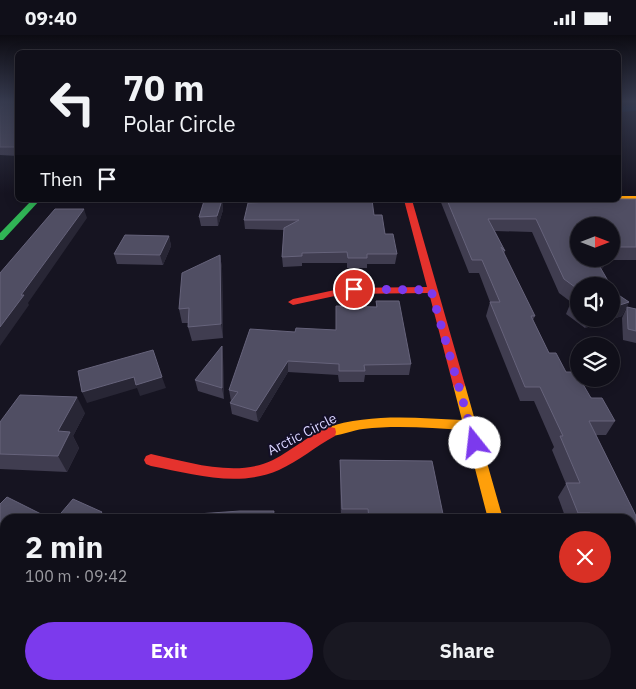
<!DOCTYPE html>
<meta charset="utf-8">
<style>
:root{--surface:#100f19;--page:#191822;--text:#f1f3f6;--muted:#9c9ca2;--line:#302f38;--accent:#7c3aed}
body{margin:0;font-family:"IBM Plex Sans",sans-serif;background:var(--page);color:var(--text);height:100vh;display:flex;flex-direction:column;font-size:19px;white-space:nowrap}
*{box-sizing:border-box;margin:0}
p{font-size:16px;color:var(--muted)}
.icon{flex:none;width:28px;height:28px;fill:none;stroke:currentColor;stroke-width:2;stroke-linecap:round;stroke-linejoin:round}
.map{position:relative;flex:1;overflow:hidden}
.details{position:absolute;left:0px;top:479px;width:636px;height:176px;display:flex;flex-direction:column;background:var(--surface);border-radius:15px 15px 0 0;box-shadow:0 2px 12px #0003,0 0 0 1px var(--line)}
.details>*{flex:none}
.top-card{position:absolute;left:15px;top:15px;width:606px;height:152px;border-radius:8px;box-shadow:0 2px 12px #0003,0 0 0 1px var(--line);background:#100f19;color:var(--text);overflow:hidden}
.needle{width:32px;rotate:90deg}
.tools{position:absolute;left:570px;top:182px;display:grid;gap:10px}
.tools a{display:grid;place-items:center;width:50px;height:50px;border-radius:50%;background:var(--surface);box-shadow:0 2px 12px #0003,0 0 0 1px var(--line);font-size:25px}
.pin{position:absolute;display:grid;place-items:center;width:42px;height:42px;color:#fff;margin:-21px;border:2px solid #fff;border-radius:50%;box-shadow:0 1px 5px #0007}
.me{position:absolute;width:55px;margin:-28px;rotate:344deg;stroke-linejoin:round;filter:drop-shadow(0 0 4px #0008)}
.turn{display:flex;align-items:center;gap:18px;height:105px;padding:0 25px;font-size:22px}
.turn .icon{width:65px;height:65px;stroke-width:2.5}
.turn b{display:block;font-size:35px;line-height:42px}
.then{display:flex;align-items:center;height:48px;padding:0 25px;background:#0003;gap:10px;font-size:19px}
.round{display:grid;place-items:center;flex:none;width:52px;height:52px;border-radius:26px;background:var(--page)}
.overview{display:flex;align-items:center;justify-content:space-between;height:85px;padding:0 25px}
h1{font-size:30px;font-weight:700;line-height:38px}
.button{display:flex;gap:10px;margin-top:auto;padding:10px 25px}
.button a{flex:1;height:58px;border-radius:30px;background:var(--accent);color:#fff;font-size:20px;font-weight:700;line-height:58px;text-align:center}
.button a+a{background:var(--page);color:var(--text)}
.status{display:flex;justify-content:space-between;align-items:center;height:35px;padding:0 25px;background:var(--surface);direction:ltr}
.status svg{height:14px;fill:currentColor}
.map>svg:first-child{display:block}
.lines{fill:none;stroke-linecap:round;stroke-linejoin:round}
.canal{fill:#0d2144;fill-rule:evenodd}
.street{fill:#4a4962;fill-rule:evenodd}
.fast{fill:#30b455;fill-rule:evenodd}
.slow{fill:#ff9f0a;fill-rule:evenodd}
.jam{fill:#e5322d;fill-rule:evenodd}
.wall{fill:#403d50;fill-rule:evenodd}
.shaded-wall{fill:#282635}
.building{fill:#504e63;stroke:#66637b}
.route{stroke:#7c3aed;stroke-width:9;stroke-dasharray:0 16.2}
.labels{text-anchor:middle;stroke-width:4;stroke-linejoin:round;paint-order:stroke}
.street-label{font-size:14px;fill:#d9d4ff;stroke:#130f26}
</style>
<div class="status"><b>09:40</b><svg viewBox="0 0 49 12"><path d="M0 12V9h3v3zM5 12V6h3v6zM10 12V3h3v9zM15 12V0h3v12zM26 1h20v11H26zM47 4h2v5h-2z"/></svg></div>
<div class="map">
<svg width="636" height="654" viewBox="0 0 636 654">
<rect width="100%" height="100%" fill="#161421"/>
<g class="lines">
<!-- canal -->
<path class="canal" d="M 636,70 L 636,76 L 619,77 L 619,71 Z"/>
<!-- street -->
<path class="street" d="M 523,650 L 555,650 L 555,654 L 523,654 Z"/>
<!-- fast -->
<path class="fast" d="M 32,165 L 40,165 L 3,205 L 0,205 L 0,198 Z"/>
<!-- slow -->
<path class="slow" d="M 619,161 L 636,161 L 636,165 L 618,165 Z
M 459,346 L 463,347 L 465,350 L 503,484 L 488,484 L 465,395 C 431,393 397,390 363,394 C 353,395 334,403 325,401 L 324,397 L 325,393 C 370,378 416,383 462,385 L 453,350 L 455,347 Z"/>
<!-- jam -->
<path class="jam" d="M 404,165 L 412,165 L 465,350 L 463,353 L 455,353 L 453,350 L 429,258 L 344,259 L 293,270 L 288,267 L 293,264 L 344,253 L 427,252 Z
M 330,392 L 335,393 L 336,397 L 335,401 C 316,411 299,426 279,435 C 238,453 193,439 151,431 L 146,429 L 144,425 L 146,421 L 151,419 C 188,427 237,443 273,425 C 293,415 309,399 330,392 Z"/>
</g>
<!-- wall -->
<path class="wall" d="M 0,67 L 18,67 L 18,121 L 0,120 Z
M 636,164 L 636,225 L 609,225 L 601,235 L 579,251 L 579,284 L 611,284 L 614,257 L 629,267 L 622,281 L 585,293 L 566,279 L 571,267 L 559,258 L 532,197 L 495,196 L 505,216 L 504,219 L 535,281 L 533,285 L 549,318 L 566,337 L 615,386 L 606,400 L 596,400 L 636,481 L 636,654 L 632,654 L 631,650 L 631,484 L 566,484 L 558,462 L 566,449 L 552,415 L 554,412 L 534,366 L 520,366 L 486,281 L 490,267 L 479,238 L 469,238 L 440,165 L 619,165 ZM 611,191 L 611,224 L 579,224 Z
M 222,165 L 223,175 L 218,191 L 201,191 L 199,182 Z
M 271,167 L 374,180 L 397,219 L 395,229 L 367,229 L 367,233 L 347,233 L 347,228 L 302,228 L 302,231 L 283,232 L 282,222 L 284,195 L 245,194 L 244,185 Z
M 169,201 L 171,211 L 163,230 L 117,229 L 114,219 Z
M 220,220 L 222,233 L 223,303 L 192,306 L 188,292 L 188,288 L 182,288 L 179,274 Z
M 376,266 L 411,329 L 409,340 L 365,340 L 364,347 L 339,347 L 338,340 L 288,337 L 258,387 L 232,379 L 230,368 L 231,366 L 229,355 L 295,297 L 336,295 L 336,271 L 376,272 Z
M 627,272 L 636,274 L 636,308 L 623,305 L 622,283 Z
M 223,322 L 224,364 L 198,356 L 195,345 Z
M 85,378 L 73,401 L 79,413 L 67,437 L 0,434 L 0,419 Z
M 340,425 L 444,484 L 341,484 L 340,441 Z
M 0,469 L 5,484 L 5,529 L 0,526 Z"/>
<!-- shaded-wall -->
<path class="shaded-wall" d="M 222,165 L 223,175 L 218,191 L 217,181 Z
M 84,174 L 87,183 L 28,268 L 29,270 L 0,311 L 0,292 L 21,260 Z
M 169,201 L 171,211 L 163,230 L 160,220 Z
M 220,220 L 222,233 L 223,303 L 221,289 Z
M 606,224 L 609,224 L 594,245 L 600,232 Z
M 629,267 L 622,281 L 585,293 L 589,284 L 611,284 L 611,273 Z
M 222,311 L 223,322 L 224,364 L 222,353 Z
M 288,326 L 288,337 L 258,387 L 256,376 Z
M 134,342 L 162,342 L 166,353 L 140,361 L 137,353 L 87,368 L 82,357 Z
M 77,362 L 85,378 L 73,401 L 79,413 L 67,437 L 58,421 L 58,396 Z
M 102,477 L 106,484 L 96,484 Z
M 156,650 L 166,650 L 165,654 L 155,654 Z"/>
<!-- building -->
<path class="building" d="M 0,67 L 18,67 L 18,112 L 0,112 L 0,74 L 3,72 L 0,72 Z
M 619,164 L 636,164 L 636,212 L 615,212 L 611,216 L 611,191 L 579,191 L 579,224 L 606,224 L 600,232 L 611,251 L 579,251 L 579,255 L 564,244 L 536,184 L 488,184 L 505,216 L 501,212 L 535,281 L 531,281 L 549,318 L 556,318 L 566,337 L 577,337 L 579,341 L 579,344 L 580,344 L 591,363 L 602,363 L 615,386 L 589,386 L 636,481 L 636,619 L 631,608 L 631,484 L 592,484 L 590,478 L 578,478 L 566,448 L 580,448 L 560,401 L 563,401 L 540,352 L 525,352 L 490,267 L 500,267 L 482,225 L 472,225 L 447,165 L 619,165 Z
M 222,165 L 217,181 L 199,182 L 204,166 Z
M 272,165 L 372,165 L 374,180 L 382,180 L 385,199 L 393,199 L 397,219 L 367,219 L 367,223 L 348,223 L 347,217 L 302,218 L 302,221 L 282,222 L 284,193 L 299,185 L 244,185 L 248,168 L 271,167 Z
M 55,174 L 84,174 L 21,260 L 24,260 L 0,292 L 0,238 Z
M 125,200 L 169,201 L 160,220 L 114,219 Z
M 220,220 L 221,289 L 188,292 L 189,273 L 179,274 L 182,238 Z
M 611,252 L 614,257 L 629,267 L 611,273 Z
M 579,263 L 579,270 L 572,265 Z
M 376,266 L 399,266 L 411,329 L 364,330 L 365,336 L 339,336 L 339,329 L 288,326 L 256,376 L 230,368 L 238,357 L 229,355 L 250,294 L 295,297 L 296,293 L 336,295 L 336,271 L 377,272 Z
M 627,272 L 636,274 L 636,296 L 628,294 Z
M 222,311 L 222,353 L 195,345 Z
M 153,315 L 162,342 L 136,350 L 134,342 L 82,357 L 78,336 Z
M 20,360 L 77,362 L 58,396 L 70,397 L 58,421 L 0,419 L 0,387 Z
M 340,425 L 432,426 L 444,484 L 369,484 L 368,474 L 342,474 Z
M 7,462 L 51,484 L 5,484 L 5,522 L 0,519 L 0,469 Z
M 73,464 L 102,477 L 96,484 L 56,484 Z
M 240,476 L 274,476 L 273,484 L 182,484 L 183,480 Z
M 73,650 L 156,650 L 155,654 L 72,654 Z
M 340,650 L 451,650 L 452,654 L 340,654 Z"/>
<!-- sky -->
<linearGradient id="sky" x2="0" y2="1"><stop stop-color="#0c0b12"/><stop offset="0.42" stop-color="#363a4e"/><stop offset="1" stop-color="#363a4e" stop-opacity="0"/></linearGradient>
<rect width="636" height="158" fill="url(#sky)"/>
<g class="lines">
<!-- route -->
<path class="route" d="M 354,254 L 431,255 L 475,408"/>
</g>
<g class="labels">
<!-- street labels -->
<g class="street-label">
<text transform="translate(302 399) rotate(-27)" y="5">Arctic Circle</text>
</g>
</g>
</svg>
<div class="tools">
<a><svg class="needle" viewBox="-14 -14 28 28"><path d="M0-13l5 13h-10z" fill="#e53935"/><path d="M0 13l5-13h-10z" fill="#9c9ca2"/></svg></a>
<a><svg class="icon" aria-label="sound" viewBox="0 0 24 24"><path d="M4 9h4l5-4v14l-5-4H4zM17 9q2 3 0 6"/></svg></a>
<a><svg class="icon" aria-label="layers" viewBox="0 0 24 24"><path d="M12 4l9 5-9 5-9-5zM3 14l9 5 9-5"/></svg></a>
</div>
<div class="pin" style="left:354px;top:254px;background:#d93025"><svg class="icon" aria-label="arrive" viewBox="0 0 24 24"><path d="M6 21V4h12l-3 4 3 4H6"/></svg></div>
<svg class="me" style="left:475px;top:408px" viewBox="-20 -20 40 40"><circle r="19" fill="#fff"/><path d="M0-13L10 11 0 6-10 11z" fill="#7c3aed"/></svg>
<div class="top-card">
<div class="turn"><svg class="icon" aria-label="left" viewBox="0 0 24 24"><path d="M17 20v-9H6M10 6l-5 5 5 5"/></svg><div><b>70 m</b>Polar Circle</div></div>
<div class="then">Then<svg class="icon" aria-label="arrive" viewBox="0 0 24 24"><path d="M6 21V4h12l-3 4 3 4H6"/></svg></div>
</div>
<section class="details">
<div class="overview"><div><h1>2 min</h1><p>100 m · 09:42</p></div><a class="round" style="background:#d93025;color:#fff"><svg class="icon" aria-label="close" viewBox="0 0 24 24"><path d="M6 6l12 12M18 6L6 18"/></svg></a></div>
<div class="button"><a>Exit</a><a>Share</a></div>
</section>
</div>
